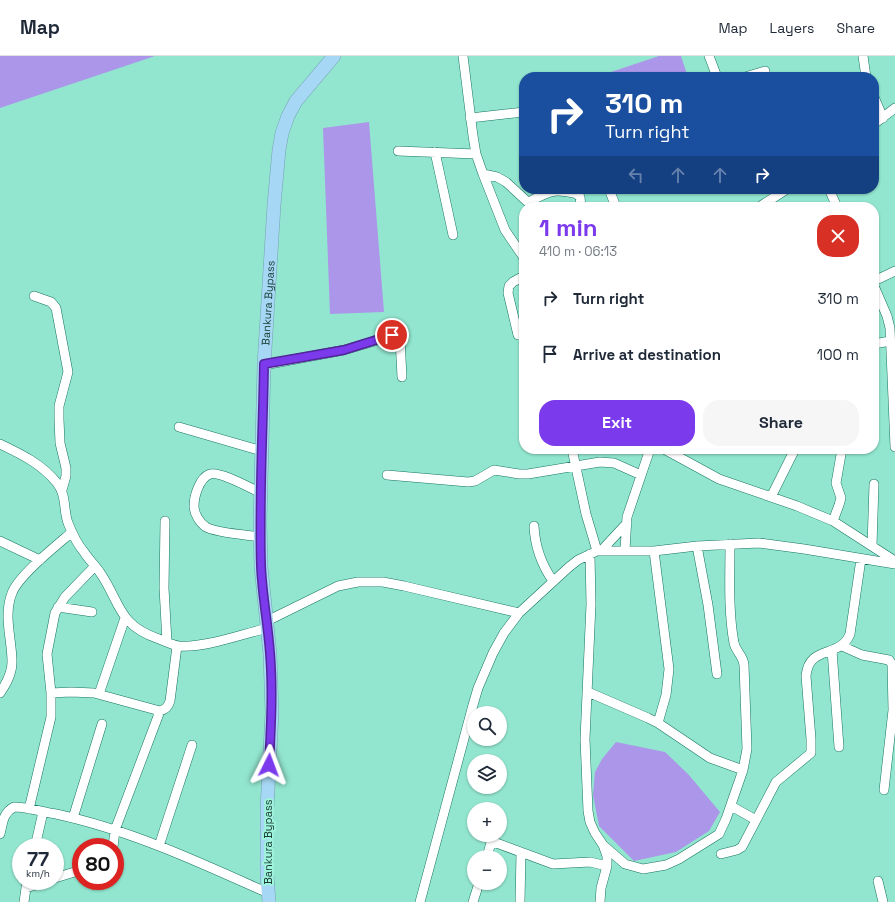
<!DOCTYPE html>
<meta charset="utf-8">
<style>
:root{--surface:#fff;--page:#f6f6f7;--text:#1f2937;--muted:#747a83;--line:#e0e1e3;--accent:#7c3aed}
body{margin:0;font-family:"Space Grotesk",sans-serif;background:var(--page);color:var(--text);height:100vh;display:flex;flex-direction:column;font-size:15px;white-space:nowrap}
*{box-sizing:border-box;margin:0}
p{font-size:13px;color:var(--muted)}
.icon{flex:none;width:22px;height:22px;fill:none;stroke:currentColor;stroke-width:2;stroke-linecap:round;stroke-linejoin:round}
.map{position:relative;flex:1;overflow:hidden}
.side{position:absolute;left:519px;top:146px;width:360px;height:252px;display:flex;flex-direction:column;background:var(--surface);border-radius:16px;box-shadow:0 1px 3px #0004}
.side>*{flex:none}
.banner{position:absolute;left:519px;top:16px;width:360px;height:122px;border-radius:16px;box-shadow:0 1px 3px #0004;background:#1a4fa0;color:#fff;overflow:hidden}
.controls{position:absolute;left:467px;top:650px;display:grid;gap:8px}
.controls a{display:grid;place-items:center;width:40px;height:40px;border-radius:50%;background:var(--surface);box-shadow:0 1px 3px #0004;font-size:20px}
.speed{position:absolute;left:12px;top:782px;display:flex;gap:8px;font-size:20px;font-weight:700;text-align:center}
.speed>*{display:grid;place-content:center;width:52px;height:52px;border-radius:50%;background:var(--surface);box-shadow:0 1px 3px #0004;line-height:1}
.speed small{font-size:10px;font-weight:400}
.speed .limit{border:6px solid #d22;background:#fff;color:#111}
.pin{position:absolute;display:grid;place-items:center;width:34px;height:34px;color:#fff;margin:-17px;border:2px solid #fff;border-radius:50%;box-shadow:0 1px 4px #0007}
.me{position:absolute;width:44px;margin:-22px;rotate:3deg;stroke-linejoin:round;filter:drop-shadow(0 0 3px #0008)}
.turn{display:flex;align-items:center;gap:14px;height:84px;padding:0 20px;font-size:18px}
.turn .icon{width:52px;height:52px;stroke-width:2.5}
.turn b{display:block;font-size:28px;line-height:34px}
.lanes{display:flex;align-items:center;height:38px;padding:0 20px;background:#0003;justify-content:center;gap:20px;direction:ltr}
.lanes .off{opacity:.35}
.round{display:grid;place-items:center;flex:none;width:42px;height:42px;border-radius:16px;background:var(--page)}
.headline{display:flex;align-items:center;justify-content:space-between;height:68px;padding:0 20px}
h1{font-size:24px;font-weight:700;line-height:30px;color:var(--accent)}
.cta{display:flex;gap:8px;margin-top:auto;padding:8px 20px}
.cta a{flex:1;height:46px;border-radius:16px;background:var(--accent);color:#fff;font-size:16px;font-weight:700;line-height:46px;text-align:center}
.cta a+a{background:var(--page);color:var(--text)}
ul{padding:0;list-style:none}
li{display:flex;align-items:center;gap:12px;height:56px;padding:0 20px}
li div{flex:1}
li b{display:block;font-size:15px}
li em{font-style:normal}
header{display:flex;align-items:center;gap:24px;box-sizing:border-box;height:56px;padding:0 20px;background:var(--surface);border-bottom:1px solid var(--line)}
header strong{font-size:19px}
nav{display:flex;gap:22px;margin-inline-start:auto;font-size:14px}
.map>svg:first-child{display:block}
.water{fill:#ab96e9}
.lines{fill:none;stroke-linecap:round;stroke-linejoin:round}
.minor-casing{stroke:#167561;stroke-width:10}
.highway-casing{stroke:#76a2b2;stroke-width:14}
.minor{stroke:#fff;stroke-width:9}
.highway{stroke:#a6d7f4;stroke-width:13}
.route-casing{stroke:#51269a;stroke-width:10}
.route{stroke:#7c3aed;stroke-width:7}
.labels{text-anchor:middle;stroke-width:4;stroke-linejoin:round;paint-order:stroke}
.street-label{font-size:11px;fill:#1c4037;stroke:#9ff4dc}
</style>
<header>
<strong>Map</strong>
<nav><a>Map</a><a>Layers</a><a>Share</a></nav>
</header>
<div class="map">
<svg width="895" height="846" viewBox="0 0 895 846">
<rect width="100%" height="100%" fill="#92e6cf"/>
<!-- water -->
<path class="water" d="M 0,0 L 155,0 L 0,52 Z
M 659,0 L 681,0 L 688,21 L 609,21 L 608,17 Z
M 369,66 L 384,256 L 330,258 L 323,72 Z
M 616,686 L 665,696 L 688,718 L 720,756 L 709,775 L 676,796 L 634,805 L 599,770 L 593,739 L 595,716 L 602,703 Z"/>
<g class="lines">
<!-- minor casing -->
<g class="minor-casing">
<path id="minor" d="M 463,0 L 473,80 L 476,98 L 483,118 L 505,174 L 524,202
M 709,0 L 717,21
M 863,0 L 866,21
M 745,21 L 765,15
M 874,41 L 883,62
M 470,62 L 524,56
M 874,68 L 895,52
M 398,95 L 476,98
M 435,96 L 453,179
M 483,118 L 497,121 L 506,126 L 533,151
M 609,133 L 616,151
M 829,133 L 837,151
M 529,146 C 549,135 553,132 577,138 L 580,141 L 581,151
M 759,151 L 787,133
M 874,225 L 895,215
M 874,230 L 887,260 L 890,272 L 895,391
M 34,240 L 51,246 L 56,252 L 68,316 L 59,350 L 59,363 L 60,387 L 66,412 L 66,420 L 62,434
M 518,279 L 508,237 L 509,230 L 513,226 L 524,220
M 874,288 L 890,285
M 264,309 L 344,294 L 395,279 L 400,283 L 402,321
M 179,371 L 262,395
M 0,388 C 21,398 42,408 57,427 C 67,440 63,453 68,467 C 72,477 77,488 84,496 C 89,504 96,510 101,518 C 121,548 118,569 159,583 C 165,585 172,589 179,590 C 205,592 242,578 268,572
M 572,393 L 586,458 L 597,495
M 664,393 L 719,423 L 797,450 L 833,465 L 895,505
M 387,419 L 468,426 L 475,425 L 494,414 L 519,418 L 528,418 L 600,406 L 614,407 L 641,419
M 771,441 L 795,393
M 165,465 L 164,532 L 167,586
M 833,465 L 839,449 L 841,442 L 836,427 L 842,393
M 534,470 C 535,491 541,508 553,525
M 261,481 C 248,479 216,477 206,471 C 200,467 194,458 194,450 C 194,441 199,422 210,418 C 220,415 250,432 261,437
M 0,485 L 40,504
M 697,490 L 708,549 L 717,618
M 872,490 L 874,428
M 625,494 L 627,461 L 650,393
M 601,495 L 627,467
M 654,495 L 669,613 L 666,639 L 658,667
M 590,498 L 591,548 L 585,683 L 588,755 L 590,766 L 595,777 L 603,789 L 607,800 L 607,810 L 601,832 L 600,846
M 58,551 L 92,556
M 267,565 L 338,530 L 358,526 L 383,526 L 404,530 L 519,557
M 842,590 L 862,599 L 889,604 L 892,608 L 893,654 L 884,734
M 832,594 L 839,691
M 588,636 L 648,662 L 658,667 L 710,702 L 743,714
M 0,637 C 6,628 12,618 12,606 C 12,583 3,560 12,537 C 19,519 57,489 72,476
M 51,637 L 71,636 L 94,637 L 160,655 C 166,653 168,651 170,645 L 177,590
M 99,638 L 125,562
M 731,750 L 756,764
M 29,753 L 51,661 L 51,637 L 47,598 L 55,557 L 65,541 L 95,510
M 73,762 L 102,668
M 0,778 C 3,766 3,757 14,751 C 28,751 42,756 56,758 C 130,774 199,806 268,837
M 491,785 L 553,808 L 590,806 L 607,810
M 603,789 L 625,808 L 643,813 L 666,809 L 679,803 L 719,778 L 726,763 L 743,714 L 747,693 L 744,609 C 743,599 736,596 734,587 C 728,554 730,520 730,488
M 159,790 L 192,689
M 35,791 L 43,756
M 113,791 L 115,774 L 160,655
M 721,798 L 737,794 L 742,791 L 776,726 L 811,697 L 811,683 L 806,620 C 809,588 840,603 850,578 L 861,503
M 487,801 L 493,779
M 55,822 L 81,814
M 878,825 L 883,846
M 26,832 L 47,825
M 24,846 L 27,825
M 420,846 L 473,649 L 478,632 L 493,597 L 504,577 L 519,557 L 569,511 L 578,504 L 597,495 L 654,495 L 697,490 L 759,487 L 804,493 L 895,508
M 473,846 L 479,827
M 520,846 L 521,796"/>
</g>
<!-- highway casing -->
<g class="highway-casing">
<g id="highway">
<path id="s1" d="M 269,846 L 267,819 L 267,753 L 272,657 L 270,598 L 261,511 L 260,466 L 264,309 L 274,149 L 279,94 L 282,77 L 288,60 L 296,45 L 334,0"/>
</g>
</g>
<!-- minor -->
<use href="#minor" class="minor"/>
<!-- highway -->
<use href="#highway" class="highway"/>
</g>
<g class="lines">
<!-- route casing -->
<g class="route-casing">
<path id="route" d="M 269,709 C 271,672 273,634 270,597 C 268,568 262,538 261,509 C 259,442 263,375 264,308 L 344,294 L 392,279"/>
</g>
<!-- route -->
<use href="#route" class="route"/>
</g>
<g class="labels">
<!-- street labels -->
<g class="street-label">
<text dy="4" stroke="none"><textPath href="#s1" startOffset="600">Bankura Bypass</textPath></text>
<text transform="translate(268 786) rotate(-90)" y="4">Bankura Bypass</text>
</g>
</g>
</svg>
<div class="controls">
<a><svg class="icon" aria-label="search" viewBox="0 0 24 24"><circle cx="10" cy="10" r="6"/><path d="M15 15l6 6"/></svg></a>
<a><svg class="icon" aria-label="layers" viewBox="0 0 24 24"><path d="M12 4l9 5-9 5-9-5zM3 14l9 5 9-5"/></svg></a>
<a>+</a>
<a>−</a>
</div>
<div class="speed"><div>77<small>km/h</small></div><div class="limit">80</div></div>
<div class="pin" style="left:392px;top:279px;background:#d93025"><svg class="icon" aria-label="arrive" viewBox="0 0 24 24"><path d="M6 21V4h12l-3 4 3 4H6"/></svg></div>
<svg class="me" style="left:269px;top:709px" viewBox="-20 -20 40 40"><path d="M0-17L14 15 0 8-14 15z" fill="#7c3aed" stroke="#fff" stroke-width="4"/></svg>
<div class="banner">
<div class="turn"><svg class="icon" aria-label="right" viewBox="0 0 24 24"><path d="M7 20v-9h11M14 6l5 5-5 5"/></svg><div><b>310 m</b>Turn right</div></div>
<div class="lanes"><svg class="icon off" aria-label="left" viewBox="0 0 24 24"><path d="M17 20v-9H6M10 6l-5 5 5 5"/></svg><svg class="icon off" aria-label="ahead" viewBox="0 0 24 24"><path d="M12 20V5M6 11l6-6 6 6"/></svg><svg class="icon off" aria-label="ahead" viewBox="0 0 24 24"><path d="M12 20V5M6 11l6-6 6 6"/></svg><svg class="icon" aria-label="right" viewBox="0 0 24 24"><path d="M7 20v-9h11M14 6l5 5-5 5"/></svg></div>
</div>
<section class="side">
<div class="headline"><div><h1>1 min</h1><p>410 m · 06:13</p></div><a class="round" style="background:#d93025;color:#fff"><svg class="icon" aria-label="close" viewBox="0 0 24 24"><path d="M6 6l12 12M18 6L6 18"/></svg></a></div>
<ul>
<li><svg class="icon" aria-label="right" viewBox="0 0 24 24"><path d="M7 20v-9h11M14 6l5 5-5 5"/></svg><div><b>Turn right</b></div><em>310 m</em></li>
<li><svg class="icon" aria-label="arrive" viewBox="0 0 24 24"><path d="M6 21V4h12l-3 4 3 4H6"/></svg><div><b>Arrive at destination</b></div><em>100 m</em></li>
</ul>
<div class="cta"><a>Exit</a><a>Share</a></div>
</section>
</div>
